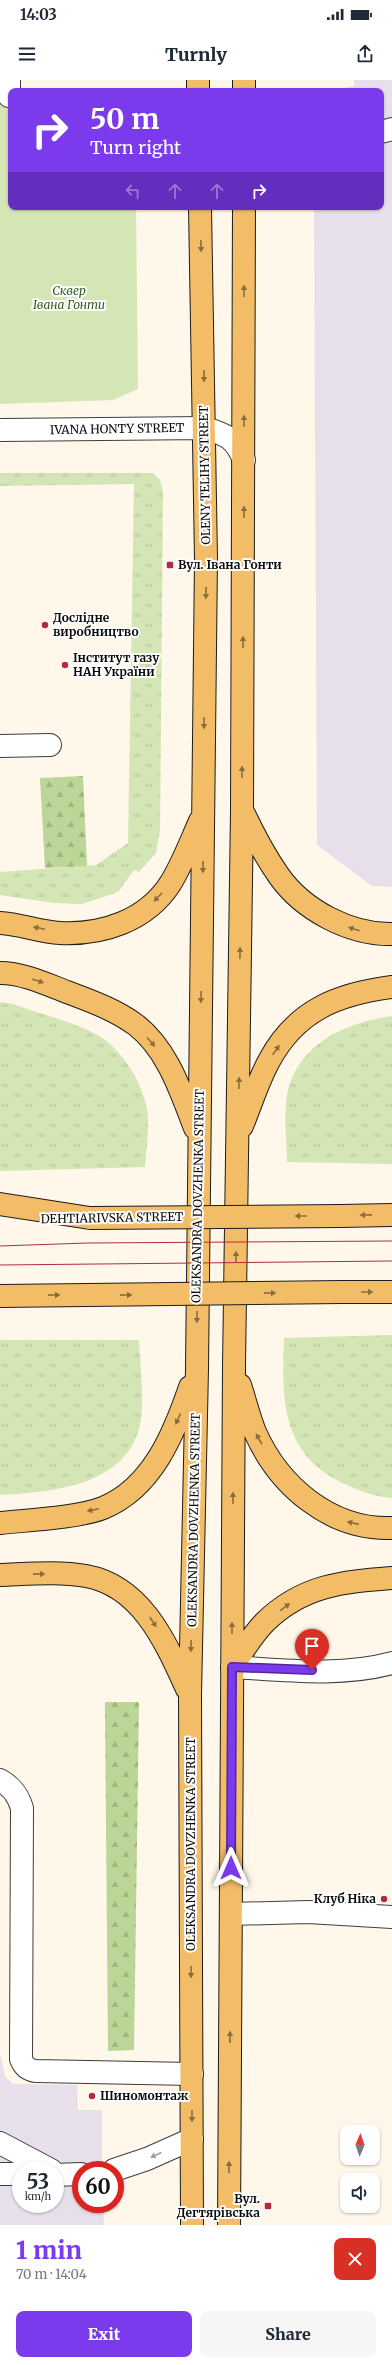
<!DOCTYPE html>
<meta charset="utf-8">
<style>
:root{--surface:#fff;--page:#f6f6f7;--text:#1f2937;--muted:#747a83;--accent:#7c3aed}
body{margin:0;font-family:Merriweather,serif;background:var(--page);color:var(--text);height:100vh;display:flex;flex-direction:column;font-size:15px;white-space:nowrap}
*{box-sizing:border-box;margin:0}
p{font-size:13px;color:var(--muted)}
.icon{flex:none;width:22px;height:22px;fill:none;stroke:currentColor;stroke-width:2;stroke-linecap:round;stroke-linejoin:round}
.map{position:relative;height:2145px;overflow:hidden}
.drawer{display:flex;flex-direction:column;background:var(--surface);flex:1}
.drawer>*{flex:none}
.guide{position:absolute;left:8px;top:8px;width:376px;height:122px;border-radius:8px;box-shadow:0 1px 3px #0004;background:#7c3aed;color:#fff;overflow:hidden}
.needle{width:26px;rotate:2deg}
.fabs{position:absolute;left:340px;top:2045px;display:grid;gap:8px}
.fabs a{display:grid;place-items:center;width:40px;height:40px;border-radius:8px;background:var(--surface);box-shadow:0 1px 3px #0004;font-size:20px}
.speed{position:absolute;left:12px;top:2081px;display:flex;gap:8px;font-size:20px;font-weight:700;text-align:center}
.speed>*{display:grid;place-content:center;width:52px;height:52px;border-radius:50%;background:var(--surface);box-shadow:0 1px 3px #0004;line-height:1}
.speed small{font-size:10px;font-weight:400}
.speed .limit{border:6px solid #d22;background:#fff;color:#111}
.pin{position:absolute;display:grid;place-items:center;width:34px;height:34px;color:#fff;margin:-41px -17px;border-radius:50% 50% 50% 0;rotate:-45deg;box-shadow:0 0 4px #0007}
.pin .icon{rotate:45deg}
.me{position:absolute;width:44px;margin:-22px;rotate:0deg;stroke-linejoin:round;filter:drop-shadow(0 0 3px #0008)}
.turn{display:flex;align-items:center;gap:14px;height:84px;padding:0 16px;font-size:18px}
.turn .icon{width:52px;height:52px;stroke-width:2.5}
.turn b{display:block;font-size:28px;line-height:34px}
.lanes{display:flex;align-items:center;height:38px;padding:0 16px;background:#0003;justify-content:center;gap:20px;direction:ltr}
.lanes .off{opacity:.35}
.round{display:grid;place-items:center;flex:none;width:42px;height:42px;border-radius:8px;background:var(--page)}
.head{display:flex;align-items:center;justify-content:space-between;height:68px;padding:0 16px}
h1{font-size:24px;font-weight:800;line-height:30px;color:var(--accent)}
.button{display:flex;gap:8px;margin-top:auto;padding:8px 16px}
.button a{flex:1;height:46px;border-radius:8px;background:var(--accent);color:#fff;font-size:16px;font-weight:800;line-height:46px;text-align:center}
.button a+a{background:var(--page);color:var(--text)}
.status{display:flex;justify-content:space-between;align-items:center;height:28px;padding:0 20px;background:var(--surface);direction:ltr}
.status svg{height:11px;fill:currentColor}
header{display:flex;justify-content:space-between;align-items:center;height:52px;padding:0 16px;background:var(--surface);font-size:18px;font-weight:800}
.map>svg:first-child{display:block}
.industrial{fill:#e7dfea;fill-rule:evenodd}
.grass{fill:url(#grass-tufts)}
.forest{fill:url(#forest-firs)}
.park{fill:#d5e6b6}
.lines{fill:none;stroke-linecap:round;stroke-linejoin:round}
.minor-casing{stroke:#3e3e3e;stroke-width:24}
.major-casing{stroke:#1c1c1c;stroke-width:24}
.minor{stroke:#fff;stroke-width:22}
.major{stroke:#f2bd66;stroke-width:22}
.tram{stroke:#b32a43;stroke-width:1}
.major-bridge-casing{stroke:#1c1c1c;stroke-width:24;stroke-linecap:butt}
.major-bridge{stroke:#f2bd66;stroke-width:22}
.oneway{fill:#8a6d3d}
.oneway2{fill:#9d9d9d}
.route-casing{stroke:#51269a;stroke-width:10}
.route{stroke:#7c3aed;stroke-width:7}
.poi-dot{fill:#b32a43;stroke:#fff;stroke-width:1.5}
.labels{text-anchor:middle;stroke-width:4;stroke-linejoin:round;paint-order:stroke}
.park-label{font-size:12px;font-style:italic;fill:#355f1f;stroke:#fff}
.street-label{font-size:12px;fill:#0b0b0b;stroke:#fff}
.poi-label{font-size:12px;font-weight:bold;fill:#0b0b0b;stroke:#fff;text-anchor:start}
</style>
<div class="status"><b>14:03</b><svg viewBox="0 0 49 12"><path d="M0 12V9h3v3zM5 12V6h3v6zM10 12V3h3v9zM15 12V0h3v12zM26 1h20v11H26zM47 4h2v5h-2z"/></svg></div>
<header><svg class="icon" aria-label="menu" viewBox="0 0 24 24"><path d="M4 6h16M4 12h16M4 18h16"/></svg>Turnly<svg class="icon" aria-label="share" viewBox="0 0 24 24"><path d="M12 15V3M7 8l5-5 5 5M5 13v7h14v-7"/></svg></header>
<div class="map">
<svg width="392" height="2145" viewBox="0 0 392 2145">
<defs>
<pattern id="grass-tufts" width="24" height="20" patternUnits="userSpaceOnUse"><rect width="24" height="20" fill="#d5e6b6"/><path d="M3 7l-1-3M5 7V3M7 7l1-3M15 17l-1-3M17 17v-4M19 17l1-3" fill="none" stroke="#b6c49b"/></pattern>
<pattern id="forest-firs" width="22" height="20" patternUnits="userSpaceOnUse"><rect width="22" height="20" fill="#bbd696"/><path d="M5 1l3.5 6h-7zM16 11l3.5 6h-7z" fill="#9fb680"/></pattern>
</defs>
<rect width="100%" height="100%" fill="#fef7ea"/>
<!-- industrial -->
<path class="industrial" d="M 354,0 L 392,0 L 392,807 L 372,806 L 317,765 L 314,127 L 381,127 L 381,11 L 331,11 L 354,6 Z
M 0,1973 L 5,1996 L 13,2004 L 77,2005 L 78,2030 L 102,2030 L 102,2090 L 81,2090 L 81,2124 L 103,2124 L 104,2145 L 0,2145 ZM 21,2090 L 55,2090 L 55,2124 L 21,2124 Z"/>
<!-- grass -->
<path class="grass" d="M 0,393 L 153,393 L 160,400 L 163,412 L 160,750 L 156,773 L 139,792 L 134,790 L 118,812 L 82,824 L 54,823 L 0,815 L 0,792 L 96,785 L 128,763 L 134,404 L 0,406 Z
M 0,922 L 13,924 C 38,933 70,941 94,953 C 120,966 142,1001 147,1029 C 150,1045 146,1071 145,1087 L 0,1091 Z
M 392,936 L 392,1084 L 287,1082 C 287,1063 284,1043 286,1024 C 291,967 342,943 392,936 Z
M 392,1255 L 392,1418 C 375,1417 358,1410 342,1403 C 280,1372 282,1318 284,1258 Z
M 0,1260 L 139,1260 C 140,1282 144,1319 141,1340 C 130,1406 53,1412 0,1415 Z"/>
<!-- forest -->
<path class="forest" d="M 83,696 L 87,786 L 45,788 L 40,698 Z
M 105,1622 L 139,1622 L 134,1970 L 108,1971 Z"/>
<!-- park -->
<path class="park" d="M 0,24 L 11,24 L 11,127 L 136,127 L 138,309 L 113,320 L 0,324 Z"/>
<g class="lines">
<!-- minor casing -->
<g class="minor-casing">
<path id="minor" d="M 9,0 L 9,16
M 381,52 L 392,49
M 0,350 L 205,348 C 227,355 235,358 244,380
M 0,666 L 50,665
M 232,1587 C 285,1590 340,1597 392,1583
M 0,1700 C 12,1707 18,1715 22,1728 L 21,1979 C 24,1987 28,1990 36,1991 L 192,1994
M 231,1834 L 308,1832 L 392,1837
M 0,2063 L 51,2090
M 114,2090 L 147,2079 L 192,2059
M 0,2094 L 21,2094
M 55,2095 L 81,2094"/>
</g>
<!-- major casing -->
<g class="major-casing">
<path id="major" d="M 198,0 L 198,11
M 244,0 L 244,11
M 244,734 C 254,755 265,776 279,796 C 303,830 350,855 392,854
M 0,843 C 20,844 40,852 60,853 C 102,855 146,841 170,804 C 182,785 191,761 200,741
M 0,893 C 23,893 46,904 67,912 C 91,921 116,930 136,945 C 168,970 181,1012 195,1048
M 242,1046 C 251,1024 258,1001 269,981 C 296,930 338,914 392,907
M 0,1124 L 90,1138
M 340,1136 L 392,1135
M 342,1212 L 392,1212
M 0,1216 L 87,1215
M 240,1305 C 245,1320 249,1337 255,1352 C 279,1406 330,1450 392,1448
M 0,1443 C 29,1440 77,1438 103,1428 C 152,1408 174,1354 190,1307
M 0,1495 C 28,1494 58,1491 86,1496 C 142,1506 166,1563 187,1609
M 232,1587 C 242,1573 252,1555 265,1542 C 303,1505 342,1502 392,1498
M 192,2145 L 190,1615 L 197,1289 L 206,479 L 200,127
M 229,2145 L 234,1286 L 242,731 L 244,127"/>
</g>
<!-- minor -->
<use href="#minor" class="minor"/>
<!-- major -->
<use href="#major" class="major"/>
<!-- tram -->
<path class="tram" d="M 0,1166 L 88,1163 L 392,1161
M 0,1185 L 392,1181"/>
<!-- major-bridge casing -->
<g class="major-bridge-casing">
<path id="major-bridge" d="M 90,1138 L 340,1136
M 87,1215 L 342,1212"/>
</g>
<!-- major-bridge -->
<use href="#major-bridge" class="major-bridge"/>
</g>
<!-- one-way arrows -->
<defs><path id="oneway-solid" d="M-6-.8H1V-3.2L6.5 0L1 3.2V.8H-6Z"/></defs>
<g class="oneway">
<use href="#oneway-solid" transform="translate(201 166) rotate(89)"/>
<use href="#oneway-solid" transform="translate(244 211) rotate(-90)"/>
<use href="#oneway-solid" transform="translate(204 296) rotate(89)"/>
<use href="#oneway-solid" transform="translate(244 341) rotate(-90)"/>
<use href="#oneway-solid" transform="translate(244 432) rotate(-90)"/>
<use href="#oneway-solid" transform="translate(206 513) rotate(91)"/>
<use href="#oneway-solid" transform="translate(243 562) rotate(-90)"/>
<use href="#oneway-solid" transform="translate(204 643) rotate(91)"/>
<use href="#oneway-solid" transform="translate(242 692) rotate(-90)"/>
<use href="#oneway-solid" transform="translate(203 787) rotate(91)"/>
<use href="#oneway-solid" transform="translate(158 817) rotate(134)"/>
<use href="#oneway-solid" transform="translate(39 848) rotate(-168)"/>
<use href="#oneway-solid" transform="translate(354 849) rotate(-162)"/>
<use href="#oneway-solid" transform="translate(240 873) rotate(-89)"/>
<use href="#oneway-solid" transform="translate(38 901) rotate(17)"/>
<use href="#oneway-solid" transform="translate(201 917) rotate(91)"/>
<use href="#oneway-solid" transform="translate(151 962) rotate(49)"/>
<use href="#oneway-solid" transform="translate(276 970) rotate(-55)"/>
<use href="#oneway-solid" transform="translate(239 1003) rotate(-89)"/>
<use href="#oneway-solid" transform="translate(366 1135) rotate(179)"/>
<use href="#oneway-solid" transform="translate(301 1136) rotate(180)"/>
<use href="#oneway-solid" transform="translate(236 1177) rotate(-89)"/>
<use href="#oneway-solid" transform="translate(367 1212)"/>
<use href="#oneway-solid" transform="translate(270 1213) rotate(-1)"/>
<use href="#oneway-solid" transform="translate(54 1215) rotate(-1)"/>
<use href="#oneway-solid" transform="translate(126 1215) rotate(-1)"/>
<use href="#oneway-solid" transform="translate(197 1237) rotate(91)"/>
<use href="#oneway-solid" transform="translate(178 1339) rotate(114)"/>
<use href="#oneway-solid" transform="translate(259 1359) rotate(-119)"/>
<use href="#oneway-solid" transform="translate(233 1418) rotate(-90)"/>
<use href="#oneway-solid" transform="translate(93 1430) rotate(168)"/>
<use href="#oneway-solid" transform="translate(353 1443) rotate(-167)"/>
<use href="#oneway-solid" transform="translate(39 1494) rotate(-1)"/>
<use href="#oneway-solid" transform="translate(285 1527) rotate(-37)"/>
<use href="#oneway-solid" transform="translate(153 1542) rotate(57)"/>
<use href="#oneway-solid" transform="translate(232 1548) rotate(-90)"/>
<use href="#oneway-solid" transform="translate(191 1566) rotate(91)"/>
<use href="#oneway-solid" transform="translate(191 1892) rotate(90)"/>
<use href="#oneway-solid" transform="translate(230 1957) rotate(-90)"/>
<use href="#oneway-solid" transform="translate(192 2036) rotate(90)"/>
<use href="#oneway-solid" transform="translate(229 2087) rotate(-90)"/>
</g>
<use class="oneway2" href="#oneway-solid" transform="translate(156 2075) rotate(155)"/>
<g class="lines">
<!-- route casing -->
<g class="route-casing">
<path id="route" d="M 231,1788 L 232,1587 L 312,1590"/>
</g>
<!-- route -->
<use href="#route" class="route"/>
</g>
<!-- markers -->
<g class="poi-dot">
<rect x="166" y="481" width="8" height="8" rx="2"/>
<circle cx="45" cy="545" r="4"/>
<circle cx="65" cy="585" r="4"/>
<circle cx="384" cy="1819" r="4"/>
<circle cx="92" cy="2016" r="4"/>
<rect x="264" y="2122" width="8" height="8" rx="2"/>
</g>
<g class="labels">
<!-- park labels -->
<g class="park-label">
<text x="69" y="215">Сквер<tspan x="69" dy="14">Івана Гонти</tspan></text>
</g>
<!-- street labels -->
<g class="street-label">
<text transform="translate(117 349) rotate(-1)" y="4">IVANA HONTY STREET</text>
<text transform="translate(205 395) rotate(-91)" y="4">OLENY TELIHY STREET</text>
<text transform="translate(198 1116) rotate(-89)" y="4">OLEKSANDRA DOVZHENKA STREET</text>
<text transform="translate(112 1138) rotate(-1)" y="4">DEHTIARIVSKA STREET</text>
<text transform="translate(194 1440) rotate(-89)" y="4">OLEKSANDRA DOVZHENKA STREET</text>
<text transform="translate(191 1764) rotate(-90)" y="4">OLEKSANDRA DOVZHENKA STREET</text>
</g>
<!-- poi labels -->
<g class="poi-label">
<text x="178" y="489">Вул. Івана Гонти</text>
<text x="53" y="542">Дослідне<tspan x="53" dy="14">виробництво</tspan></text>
<text x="73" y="582">Інститут газу<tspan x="73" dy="14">НАН України</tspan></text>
<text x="376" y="1823" text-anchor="end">Клуб Ніка</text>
<text x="100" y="2020">Шиномонтаж</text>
<text x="260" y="2123" text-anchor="end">Вул.<tspan x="260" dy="14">Дегтярівська</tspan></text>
</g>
</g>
</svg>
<div class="fabs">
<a><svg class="needle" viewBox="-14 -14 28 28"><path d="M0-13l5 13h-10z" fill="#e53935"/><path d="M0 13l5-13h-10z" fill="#747a83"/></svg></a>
<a><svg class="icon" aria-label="sound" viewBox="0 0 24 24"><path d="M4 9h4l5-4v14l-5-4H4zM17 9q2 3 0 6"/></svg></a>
</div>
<div class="speed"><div>53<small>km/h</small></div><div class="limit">60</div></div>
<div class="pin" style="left:312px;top:1590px;background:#d93025"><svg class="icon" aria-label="arrive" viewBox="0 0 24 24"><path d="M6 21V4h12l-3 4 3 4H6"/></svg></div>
<svg class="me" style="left:231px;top:1788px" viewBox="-20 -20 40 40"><path d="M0-17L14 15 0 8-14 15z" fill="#7c3aed" stroke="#fff" stroke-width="4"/></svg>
<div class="guide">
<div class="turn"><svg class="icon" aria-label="right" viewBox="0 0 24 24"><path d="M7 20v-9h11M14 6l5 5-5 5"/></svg><div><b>50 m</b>Turn right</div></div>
<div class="lanes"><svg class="icon off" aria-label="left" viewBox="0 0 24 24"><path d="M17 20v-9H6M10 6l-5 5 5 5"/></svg><svg class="icon off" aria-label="ahead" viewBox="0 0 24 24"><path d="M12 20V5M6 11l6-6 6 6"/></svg><svg class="icon off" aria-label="ahead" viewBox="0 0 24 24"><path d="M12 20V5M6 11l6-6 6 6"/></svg><svg class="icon" aria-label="right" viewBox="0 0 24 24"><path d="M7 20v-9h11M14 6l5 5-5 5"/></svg></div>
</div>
</div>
<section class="drawer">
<div class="head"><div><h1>1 min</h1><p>70 m · 14:04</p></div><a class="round" style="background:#d93025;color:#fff"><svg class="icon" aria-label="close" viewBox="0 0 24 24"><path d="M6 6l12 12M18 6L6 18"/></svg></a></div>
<div class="button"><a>Exit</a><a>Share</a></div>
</section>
